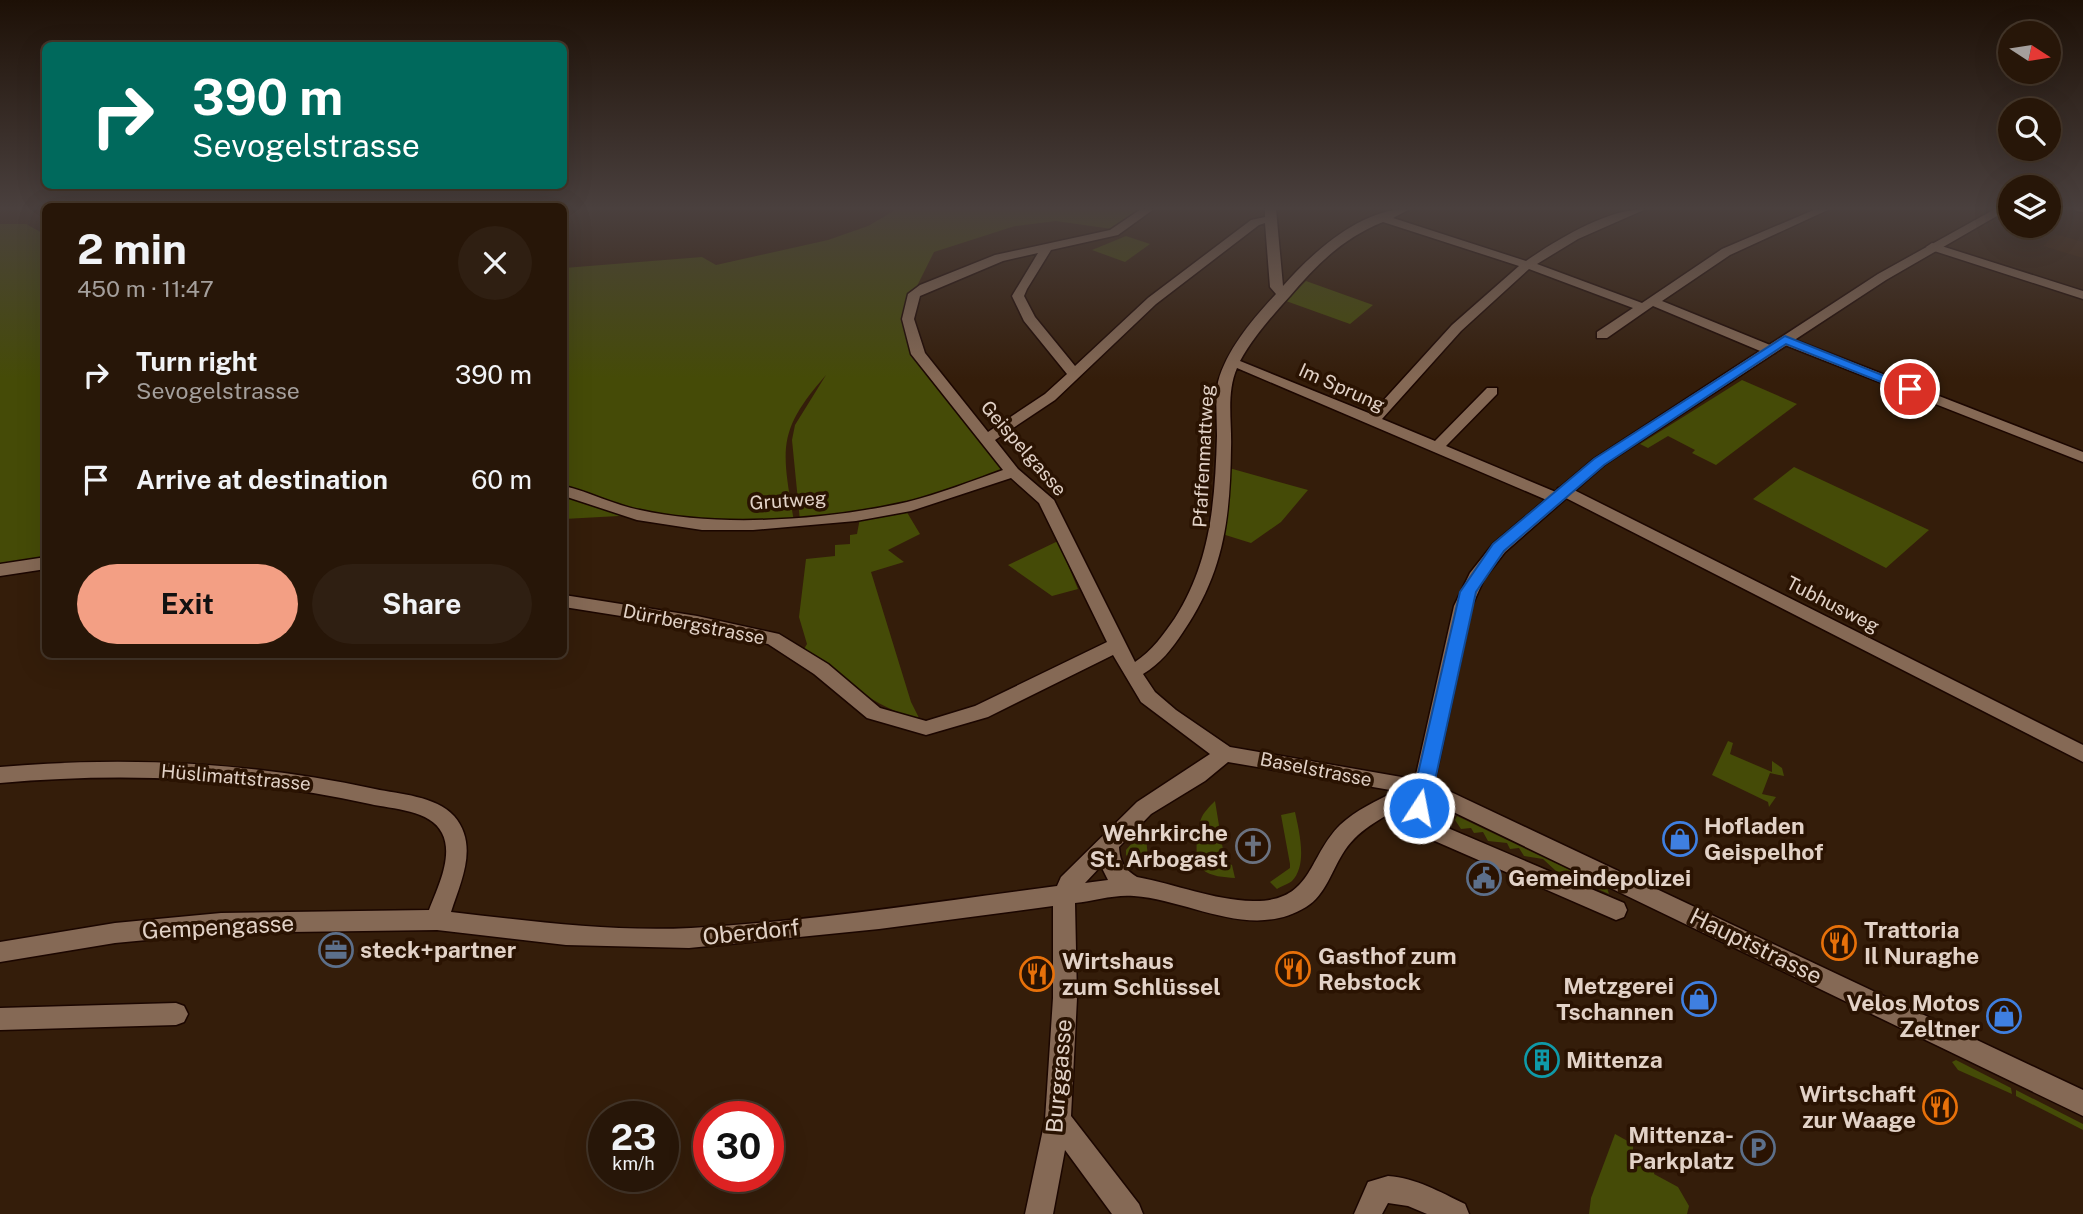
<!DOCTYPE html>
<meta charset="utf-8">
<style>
:root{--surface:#271608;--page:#2f1f12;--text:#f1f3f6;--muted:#a49f9c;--line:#433529;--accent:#f39f84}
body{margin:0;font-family:"Public Sans",sans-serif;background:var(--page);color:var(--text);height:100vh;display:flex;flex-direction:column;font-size:26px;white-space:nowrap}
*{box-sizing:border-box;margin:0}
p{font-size:23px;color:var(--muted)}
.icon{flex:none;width:38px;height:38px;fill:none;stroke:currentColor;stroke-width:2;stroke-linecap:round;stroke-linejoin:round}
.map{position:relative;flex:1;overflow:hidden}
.drawer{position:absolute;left:42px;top:203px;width:525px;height:455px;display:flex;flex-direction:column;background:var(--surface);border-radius:10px;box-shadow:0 7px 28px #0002,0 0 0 2px var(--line)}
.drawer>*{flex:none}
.hud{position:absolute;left:42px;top:42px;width:525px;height:147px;border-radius:10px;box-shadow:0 7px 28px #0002,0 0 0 2px var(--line);background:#00695c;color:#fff;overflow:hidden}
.needle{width:46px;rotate:102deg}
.tools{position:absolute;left:1998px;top:21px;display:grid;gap:14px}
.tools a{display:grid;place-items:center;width:63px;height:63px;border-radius:50%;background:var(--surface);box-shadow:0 7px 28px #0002,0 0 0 2px var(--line);font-size:35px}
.speed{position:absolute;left:588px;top:1101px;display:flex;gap:14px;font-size:35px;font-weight:700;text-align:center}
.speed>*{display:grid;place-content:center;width:91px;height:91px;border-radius:50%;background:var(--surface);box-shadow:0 7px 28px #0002,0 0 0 2px var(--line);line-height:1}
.speed small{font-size:18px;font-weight:400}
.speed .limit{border:10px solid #d22;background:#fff;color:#111}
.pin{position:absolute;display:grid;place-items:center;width:60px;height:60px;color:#fff;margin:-30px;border:4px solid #fff;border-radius:50%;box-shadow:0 2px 7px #0007}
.me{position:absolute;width:77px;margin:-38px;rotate:11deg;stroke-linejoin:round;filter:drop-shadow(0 0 5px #0008)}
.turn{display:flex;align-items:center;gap:24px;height:147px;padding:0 35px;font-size:32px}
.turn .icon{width:91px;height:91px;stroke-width:2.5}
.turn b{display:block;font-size:49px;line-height:60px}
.round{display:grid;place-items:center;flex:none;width:74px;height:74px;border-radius:37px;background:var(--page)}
.overview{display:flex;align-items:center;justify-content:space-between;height:119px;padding:0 35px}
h1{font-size:42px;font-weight:700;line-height:52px}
.button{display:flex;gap:14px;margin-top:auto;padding:14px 35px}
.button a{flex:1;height:80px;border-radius:42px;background:var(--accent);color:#111;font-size:28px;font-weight:700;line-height:80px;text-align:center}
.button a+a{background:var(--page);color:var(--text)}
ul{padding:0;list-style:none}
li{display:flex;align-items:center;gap:21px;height:105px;padding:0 35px}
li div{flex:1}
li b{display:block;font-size:26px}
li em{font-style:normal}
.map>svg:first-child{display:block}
.built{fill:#3f2209}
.green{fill:#454b07}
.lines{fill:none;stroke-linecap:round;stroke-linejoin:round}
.street-casing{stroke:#1b0600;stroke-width:3}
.secondary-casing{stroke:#1b0600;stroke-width:3}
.street{fill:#856955;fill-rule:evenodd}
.secondary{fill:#856955;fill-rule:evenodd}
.route{fill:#1a73e8;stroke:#114b97;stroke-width:2}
.labels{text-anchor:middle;stroke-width:7;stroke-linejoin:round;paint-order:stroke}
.street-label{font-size:19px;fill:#e2d2c7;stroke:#2a1302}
.near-poi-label{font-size:23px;font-weight:bold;fill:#e2d2c7;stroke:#2a1302;text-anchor:start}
.near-street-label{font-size:23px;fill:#e2d2c7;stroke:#2a1302}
</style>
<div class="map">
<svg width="2083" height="1214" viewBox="0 0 2083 1214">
<rect width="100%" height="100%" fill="#341d0a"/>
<!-- built -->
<path class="built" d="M 2055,234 L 2083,242 L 2083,258 L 2043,246 Z"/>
<!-- green -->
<path class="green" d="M 897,209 L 1141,209 L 1112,229 L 1056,221 L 1015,226 L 934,252 L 913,294 L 913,342 L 1013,472 L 911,506 L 800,521 L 792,440 L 795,425 L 826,375 C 776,432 782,449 794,522 L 748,525 L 637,515 L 564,519 L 564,268 L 702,257 L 716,265 L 828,240 L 868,226 Z
M 0,224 L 26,224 L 46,235 L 45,557 L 0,564 Z
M 1126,236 L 1150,244 L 1125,262 L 1092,250 Z
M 1306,281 L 1373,305 L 1350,324 L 1286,301 Z
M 1742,380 L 1797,404 L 1716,465 L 1692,453 L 1695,450 L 1668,436 L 1648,448 L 1640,444 Z
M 1222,466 L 1308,490 L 1281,522 L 1251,543 L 1219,533 Z
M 1794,467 L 1929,530 L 1886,568 L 1753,499 Z
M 905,509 L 920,534 L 888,550 L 904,562 L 871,572 L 911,702 L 919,718 C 875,710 840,675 804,649 L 807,644 L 799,617 L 806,559 L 835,556 L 835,545 L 850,544 L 850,535 L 857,534 L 860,518 Z
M 1058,541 L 1078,589 L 1052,596 L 1008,565 Z
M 1728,741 L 1733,743 L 1730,754 L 1772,772 L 1772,761 L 1782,768 L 1784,776 L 1770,773 L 1762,794 L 1776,797 L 1769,807 L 1768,802 L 1712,775 Z
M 1215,801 L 1225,862 L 1232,865 L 1235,878 C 1224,877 1211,877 1202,869 C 1193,861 1197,830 1201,819 C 1203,813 1210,806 1215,801 Z
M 1295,812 C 1299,831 1308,865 1292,881 C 1289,884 1281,886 1277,889 L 1270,882 L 1290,868 L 1290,864 L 1281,815 Z
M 1457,816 L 1607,888 L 1609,894 L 1589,885 L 1587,881 L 1581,882 L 1577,875 L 1568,876 L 1565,871 L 1557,872 L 1543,859 L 1524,856 L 1519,848 L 1510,849 L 1507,843 L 1488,841 L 1483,832 L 1474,833 L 1471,828 L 1461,829 L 1455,820 Z
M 1137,837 L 1146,837 L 1149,869 L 1144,870 L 1126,855 L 1126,850 Z
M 1956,1060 L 2011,1088 L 2012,1094 L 1958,1070 L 1952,1062 Z
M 2016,1090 L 2083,1124 L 2083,1130 L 2016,1096 Z
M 1615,1134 L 1633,1144 L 1633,1158 L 1655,1169 L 1654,1174 L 1678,1187 L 1689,1206 L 1687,1214 L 1589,1214 L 1591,1198 Z"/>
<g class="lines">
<!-- street casing -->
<g class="street-casing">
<path id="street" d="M 1141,209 L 1154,209 L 1118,235 L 1051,250 L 1027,289 L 1024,296 L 1035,317 L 1075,366 L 1148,298 L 1251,220 L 1265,217 L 1265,209 L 1276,209 L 1283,286 C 1312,253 1362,207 1410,209 L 1393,218 L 1526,261 C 1558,239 1607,209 1646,209 L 1578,239 L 1537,264 L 1642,303 L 1722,249 L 1816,209 L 1830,209 L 1730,255 L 1662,301 L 1775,347 L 1775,353 L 1765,353 L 1653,306 L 1607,338 L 1597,338 L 1597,332 L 1633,308 L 1529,269 L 1461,331 L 1382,419 L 1435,441 L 1487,388 L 1497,388 L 1497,394 L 1446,446 L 1558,493 L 1558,488 L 1570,488 L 2083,745 L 2083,762 L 1562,496 L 1561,501 L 1549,501 L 1237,368 C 1226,393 1232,422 1231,448 C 1230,519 1224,572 1183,632 C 1172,649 1160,664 1143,674 L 1155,692 L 1176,710 L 1230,747 L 1430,782 L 1433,788 L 1429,808 L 1436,823 L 1624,903 L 1627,910 L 1624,917 L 1616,920 L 1421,835 L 1409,808 L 1410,804 C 1386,815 1360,828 1345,850 C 1332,869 1326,895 1306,907 C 1251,941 1190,900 1134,896 C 1115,894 1094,901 1075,903 L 1077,998 L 1071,1116 L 1139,1204 L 1143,1214 L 1112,1214 L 1065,1150 L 1053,1214 L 1025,1214 L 1045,1120 L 1053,998 L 1053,906 L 879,929 L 689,948 L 566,945 L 437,930 L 221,933 L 115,943 L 0,962 L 0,942 L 115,923 L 221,913 L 429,910 C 437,889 454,856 442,833 C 431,810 392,809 370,804 C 247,777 125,772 0,783 L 0,767 C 127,756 250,762 375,789 C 399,794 436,796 454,816 C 479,845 461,881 451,912 C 530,921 611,932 691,928 C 813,921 935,902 1057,886 L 1061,877 L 1137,802 L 1210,754 L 1141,702 L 1113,655 L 988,717 L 926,735 L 867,718 L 814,674 L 768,644 L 697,628 L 564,607 L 564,595 L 697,616 L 779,634 L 828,664 L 880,708 L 926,721 L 975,706 L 1107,642 L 1039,503 L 1011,478 L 911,511 L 856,521 L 753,530 L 702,530 L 637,520 L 564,496 L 564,486 C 590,492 614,505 640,510 C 720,528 827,520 907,502 C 939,494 972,481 1003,470 L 911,354 L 902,319 L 908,294 L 920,285 L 995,255 L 1110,230 ZM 1383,222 L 1519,266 L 1452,325 L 1371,414 L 1240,361 C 1254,336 1272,316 1290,296 C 1316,265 1343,238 1383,222 ZM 1265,223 L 1270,287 L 1276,294 C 1253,319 1227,349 1218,382 C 1215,400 1217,418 1217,436 C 1215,500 1211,562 1175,618 C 1164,634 1152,651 1135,662 L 1054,500 L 1018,469 L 995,440 L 1055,400 L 1156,304 L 1259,225 ZM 1038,253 L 1012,296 L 1024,321 L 1067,374 L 1045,394 L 988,432 L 925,353 L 914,319 L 920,296 L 1003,261 ZM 1228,762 L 1396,791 C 1376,801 1356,810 1340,825 C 1307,858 1313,902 1253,901 C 1213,900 1175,884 1137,877 C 1124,869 1120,862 1119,847 L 1151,814 L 1205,781 ZM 1101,866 L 1108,880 L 1085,883 Z
M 2075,209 L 2083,209 L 2083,212 L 2077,211 Z
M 1932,243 L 2083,291 L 2083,299 L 1928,249 L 1926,247 Z
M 1785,336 L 2083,452 L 2083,462 L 1780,343 L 1778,340 Z
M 46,557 L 46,569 L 0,576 L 0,564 Z
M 176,1003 L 184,1006 L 188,1014 L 184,1022 L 176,1025 L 0,1030 L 0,1008 Z
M 1388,1176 C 1416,1178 1440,1192 1465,1204 L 1469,1214 L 1427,1214 L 1408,1206 L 1388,1203 L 1382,1214 L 1354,1214 L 1368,1182 Z"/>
</g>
<!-- secondary casing -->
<g class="secondary-casing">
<path id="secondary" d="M 1995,209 L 2009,209 L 1886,280 L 1604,465 L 1505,552 L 1484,579 L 1472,606 L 1434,784 L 2083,1090 L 2083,1116 L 1416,794 L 1413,788 L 1454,606 L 1470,573 L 1493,544 L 1594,459 L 1878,274 Z"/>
</g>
<!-- street -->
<use href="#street" class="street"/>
<!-- secondary -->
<use href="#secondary" class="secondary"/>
</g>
<!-- sky -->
<linearGradient id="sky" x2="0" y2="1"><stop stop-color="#1d1006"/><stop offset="0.55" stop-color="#4a403e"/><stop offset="1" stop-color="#4a403e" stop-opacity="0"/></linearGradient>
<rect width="2083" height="379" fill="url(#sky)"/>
<!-- route -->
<path class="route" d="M 1785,336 L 1917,389 L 1906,392 L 1786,344 L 1604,465 L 1504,551 L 1476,592 L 1429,808 L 1426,813 L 1413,813 L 1410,808 L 1460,592 L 1493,544 L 1594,459 Z"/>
<!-- icons -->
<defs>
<g id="shop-ring" transform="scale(1.75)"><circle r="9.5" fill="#2a1302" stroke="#3f7fe0" stroke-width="1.5"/><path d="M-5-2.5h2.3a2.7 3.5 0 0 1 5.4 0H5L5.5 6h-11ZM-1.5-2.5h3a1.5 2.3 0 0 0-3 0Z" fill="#3f7fe0"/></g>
<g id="church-ring" transform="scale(1.75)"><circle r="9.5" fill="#2a1302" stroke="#6b7280" stroke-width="1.5"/><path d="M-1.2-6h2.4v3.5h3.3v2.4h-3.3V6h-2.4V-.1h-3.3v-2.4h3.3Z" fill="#6b7280"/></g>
<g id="civic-ring" transform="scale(1.75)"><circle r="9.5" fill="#2a1302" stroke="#5c6f8a" stroke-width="1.5"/><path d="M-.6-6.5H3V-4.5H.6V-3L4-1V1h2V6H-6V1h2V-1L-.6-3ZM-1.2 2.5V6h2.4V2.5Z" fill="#5c6f8a"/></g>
<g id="restaurant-ring" transform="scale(1.75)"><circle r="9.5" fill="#2a1302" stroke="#e8710a" stroke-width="1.5"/><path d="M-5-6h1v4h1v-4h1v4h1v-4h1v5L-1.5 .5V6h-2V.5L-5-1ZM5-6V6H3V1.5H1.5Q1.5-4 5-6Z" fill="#e8710a"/></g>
<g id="office-ring" transform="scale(1.75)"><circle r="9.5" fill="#2a1302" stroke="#5c6f8a" stroke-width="1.5"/><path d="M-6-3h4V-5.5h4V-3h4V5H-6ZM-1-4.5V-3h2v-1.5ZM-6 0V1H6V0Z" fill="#5c6f8a"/></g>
<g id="building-ring" transform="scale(1.75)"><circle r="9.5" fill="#2a1302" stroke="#0f9aa8" stroke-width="1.5"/><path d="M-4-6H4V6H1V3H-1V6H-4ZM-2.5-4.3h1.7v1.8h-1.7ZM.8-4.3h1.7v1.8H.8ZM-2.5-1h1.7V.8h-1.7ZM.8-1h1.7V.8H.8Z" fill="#0f9aa8"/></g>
<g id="parking-ring" transform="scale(1.75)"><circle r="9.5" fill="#2a1302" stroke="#5c6f8a" stroke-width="1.5"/><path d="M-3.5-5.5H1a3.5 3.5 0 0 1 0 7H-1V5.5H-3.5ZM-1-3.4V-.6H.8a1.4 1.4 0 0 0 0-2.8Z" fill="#5c6f8a"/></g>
</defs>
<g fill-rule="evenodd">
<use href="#shop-ring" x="1680" y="839"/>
<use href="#church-ring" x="1253" y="846"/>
<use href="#civic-ring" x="1484" y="878"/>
<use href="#restaurant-ring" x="1839" y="943"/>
<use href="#office-ring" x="336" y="950"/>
<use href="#restaurant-ring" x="1293" y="969"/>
<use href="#restaurant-ring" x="1037" y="974"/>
<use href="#shop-ring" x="1699" y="999"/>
<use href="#shop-ring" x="2004" y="1016"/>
<use href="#building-ring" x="1542" y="1060"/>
<use href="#restaurant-ring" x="1940" y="1107"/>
<use href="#parking-ring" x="1758" y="1148"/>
</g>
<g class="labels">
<!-- street labels -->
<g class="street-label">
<text transform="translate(1342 387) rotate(24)" y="7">Im Sprung</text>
<text transform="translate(1024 448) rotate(49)" y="7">Geispelgasse</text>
<text transform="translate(1203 456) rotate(-87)" y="7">Pfaffenmattweg</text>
<text transform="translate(788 500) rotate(-4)" y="7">Grutweg</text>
<text transform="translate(1833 604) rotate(27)" y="7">Tubhusweg</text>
<text transform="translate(694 624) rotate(11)" y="7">Dürrbergstrasse</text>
<text transform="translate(1316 769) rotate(11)" y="7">Baselstrasse</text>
<text transform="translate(236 777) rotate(5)" y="7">Hüslimattstrasse</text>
</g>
<!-- near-poi labels -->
<g class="near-poi-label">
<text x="1704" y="834">Hofladen<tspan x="1704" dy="26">Geispelhof</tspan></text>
<text x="1228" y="841" text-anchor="end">Wehrkirche<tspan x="1228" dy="26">St. Arbogast</tspan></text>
<text x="1508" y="886">Gemeindepolizei</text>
<text x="1864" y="938">Trattoria<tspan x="1864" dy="26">Il Nuraghe</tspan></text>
<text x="360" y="958">steck+partner</text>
<text x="1318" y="964">Gasthof zum<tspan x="1318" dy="26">Rebstock</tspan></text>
<text x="1062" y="969">Wirtshaus<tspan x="1062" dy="26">zum Schlüssel</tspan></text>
<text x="1674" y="994" text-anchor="end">Metzgerei<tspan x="1674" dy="26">Tschannen</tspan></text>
<text x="1980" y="1011" text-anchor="end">Velos Motos<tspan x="1980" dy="26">Zeltner</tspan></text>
<text x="1566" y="1068">Mittenza</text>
<text x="1916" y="1102" text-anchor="end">Wirtschaft<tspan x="1916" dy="26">zur Waage</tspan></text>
<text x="1734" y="1143" text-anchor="end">Mittenza-<tspan x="1734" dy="26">Parkplatz</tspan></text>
</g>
<!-- near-street labels -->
<g class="near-street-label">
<text transform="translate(218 927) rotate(-3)" y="8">Gempengasse</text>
<text transform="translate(751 932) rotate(-6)" y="8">Oberdorf</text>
<text transform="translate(1756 946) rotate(26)" y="8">Hauptstrasse</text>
<text transform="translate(1059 1076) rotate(-85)" y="8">Burggasse</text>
</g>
</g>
</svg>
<div class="tools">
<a><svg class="needle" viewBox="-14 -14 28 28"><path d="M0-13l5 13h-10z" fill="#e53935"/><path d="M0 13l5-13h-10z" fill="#a49f9c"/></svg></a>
<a><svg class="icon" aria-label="search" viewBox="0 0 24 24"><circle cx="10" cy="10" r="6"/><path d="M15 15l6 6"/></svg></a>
<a><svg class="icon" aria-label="layers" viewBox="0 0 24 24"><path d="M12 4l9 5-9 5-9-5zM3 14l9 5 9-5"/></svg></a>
</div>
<div class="speed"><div>23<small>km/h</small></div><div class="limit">30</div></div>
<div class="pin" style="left:1910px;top:389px;background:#d93025"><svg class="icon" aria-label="arrive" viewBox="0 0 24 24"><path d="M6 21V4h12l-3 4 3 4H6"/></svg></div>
<svg class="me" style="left:1419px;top:808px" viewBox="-20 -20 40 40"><circle r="17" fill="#1a73e8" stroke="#fff" stroke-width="3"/><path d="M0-11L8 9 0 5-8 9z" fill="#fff"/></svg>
<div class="hud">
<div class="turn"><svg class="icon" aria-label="right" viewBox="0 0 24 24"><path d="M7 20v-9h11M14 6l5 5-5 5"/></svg><div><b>390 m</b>Sevogelstrasse</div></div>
</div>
<section class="drawer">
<div class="overview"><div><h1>2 min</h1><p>450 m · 11:47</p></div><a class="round"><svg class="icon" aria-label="close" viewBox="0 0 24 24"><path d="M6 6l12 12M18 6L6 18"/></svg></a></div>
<ul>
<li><svg class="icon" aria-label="right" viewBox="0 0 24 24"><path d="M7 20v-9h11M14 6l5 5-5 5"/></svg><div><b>Turn right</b><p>Sevogelstrasse</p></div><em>390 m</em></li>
<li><svg class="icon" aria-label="arrive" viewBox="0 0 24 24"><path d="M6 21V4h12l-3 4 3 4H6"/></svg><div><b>Arrive at destination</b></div><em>60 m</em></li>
</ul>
<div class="button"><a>Exit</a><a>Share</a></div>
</section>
</div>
